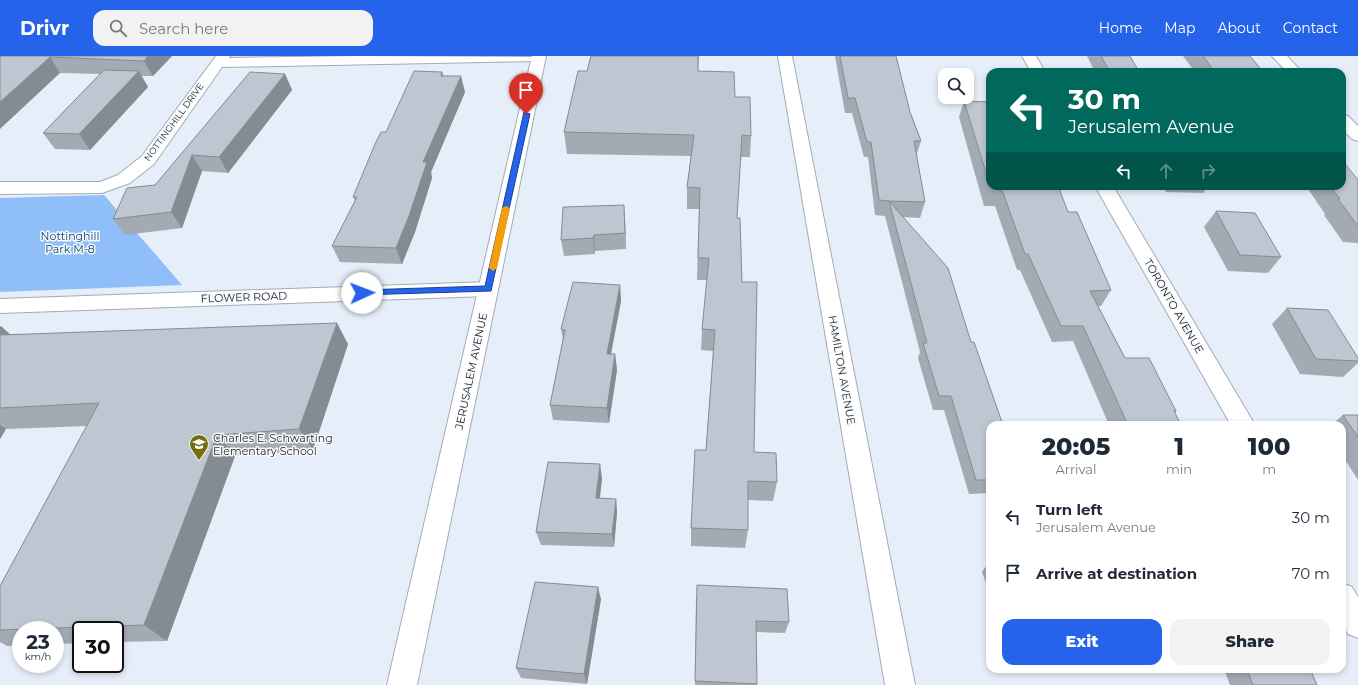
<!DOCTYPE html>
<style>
:root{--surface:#fff;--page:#f2f2f3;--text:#1f2937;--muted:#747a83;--accent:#2563eb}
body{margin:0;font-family:Montserrat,sans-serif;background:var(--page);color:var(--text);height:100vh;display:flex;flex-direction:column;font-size:15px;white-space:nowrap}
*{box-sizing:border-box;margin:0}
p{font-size:13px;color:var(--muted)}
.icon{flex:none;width:22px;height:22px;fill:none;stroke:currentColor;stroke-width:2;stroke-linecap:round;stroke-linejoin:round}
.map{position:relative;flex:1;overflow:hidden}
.details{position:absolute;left:986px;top:365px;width:360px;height:252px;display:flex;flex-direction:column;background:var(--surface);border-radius:12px;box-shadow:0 2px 6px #0003}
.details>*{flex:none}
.banner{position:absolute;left:986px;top:12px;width:360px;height:122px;border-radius:12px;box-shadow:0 2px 6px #0003;background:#00695c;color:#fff;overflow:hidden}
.controls{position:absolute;left:938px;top:12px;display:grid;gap:8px}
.controls a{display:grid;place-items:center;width:36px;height:36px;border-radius:8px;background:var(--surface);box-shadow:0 2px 6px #0003;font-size:20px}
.speed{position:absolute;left:12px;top:565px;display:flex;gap:8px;font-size:20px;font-weight:700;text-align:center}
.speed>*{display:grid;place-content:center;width:52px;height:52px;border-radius:50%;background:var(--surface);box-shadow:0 2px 6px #0003;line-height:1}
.speed small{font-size:10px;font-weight:400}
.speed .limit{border:2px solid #111;border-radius:6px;background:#fff;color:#111}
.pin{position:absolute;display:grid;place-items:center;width:34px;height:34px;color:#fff;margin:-41px -17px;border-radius:50% 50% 50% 0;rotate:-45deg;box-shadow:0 0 4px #0007}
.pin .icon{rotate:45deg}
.me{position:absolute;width:44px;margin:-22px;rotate:88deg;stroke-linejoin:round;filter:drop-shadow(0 0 3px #0008)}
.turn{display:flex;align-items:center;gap:14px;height:84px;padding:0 16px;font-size:18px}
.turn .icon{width:52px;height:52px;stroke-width:2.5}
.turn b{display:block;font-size:28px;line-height:34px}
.lanes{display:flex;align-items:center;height:38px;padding:0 16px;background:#0003;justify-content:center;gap:20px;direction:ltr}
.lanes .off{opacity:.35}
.eta{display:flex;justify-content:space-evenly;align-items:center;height:68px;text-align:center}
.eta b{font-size:24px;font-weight:800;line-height:28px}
.primary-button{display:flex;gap:8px;margin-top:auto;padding:8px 16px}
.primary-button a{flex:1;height:46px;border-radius:12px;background:var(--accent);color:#fff;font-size:16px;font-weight:800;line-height:46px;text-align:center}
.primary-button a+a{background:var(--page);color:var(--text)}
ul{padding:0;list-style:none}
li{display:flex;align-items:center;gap:12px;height:56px;padding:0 16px}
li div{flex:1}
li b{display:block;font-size:15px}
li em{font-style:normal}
header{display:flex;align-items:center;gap:24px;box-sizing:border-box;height:56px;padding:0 20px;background:var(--accent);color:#fff}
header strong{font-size:19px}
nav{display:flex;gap:22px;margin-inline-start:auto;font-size:14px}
.search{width:280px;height:36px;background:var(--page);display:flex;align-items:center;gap:10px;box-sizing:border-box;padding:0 14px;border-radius:12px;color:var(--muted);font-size:15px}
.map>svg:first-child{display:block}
.green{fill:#8fbef9}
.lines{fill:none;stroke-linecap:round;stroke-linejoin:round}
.minor-casing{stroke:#a4abb5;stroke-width:2}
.secondary-casing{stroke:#a4abb5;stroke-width:2}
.minor{fill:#fff;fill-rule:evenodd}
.secondary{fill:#fff;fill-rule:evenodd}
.wall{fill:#a3aab4}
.shaded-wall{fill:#858b92}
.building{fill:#bec6d1;stroke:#858b92}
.route{fill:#2563eb;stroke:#184099}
.slow{fill:#f59e0b}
.labels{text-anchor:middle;stroke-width:3;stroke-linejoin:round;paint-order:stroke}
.far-street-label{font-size:9px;fill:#222529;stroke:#f9fbfd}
.park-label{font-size:11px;fill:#0b3d73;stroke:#f9fbfd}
.street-label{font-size:11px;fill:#222529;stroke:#f9fbfd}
.poi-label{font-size:11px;fill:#222529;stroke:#f9fbfd;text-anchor:start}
</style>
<header>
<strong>Drivr</strong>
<div class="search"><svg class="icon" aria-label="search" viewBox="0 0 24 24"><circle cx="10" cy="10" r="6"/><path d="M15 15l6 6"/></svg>Search here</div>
<nav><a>Home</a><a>Map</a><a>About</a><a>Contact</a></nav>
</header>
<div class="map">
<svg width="1358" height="629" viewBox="0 0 1358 629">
<rect width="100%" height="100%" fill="#e6eef9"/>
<!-- green -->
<path class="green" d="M 104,139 L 182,229 L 0,236 L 0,142 Z"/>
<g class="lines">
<!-- minor casing -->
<g class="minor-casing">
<path id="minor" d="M 216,0 L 230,0 L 229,2 L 357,0 L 546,1 L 544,4 L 539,5 L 222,11 L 154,108 L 130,127 L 102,137 L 0,138 L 0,126 L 100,126 L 118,119 L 142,100 Z
M 778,0 L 792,0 L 915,629 L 885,629 Z
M 1022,0 L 1036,0 L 1045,16 L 1031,16 Z
M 1272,0 L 1287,0 L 1302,16 L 1287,16 Z
M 1342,58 L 1348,60 L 1358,70 L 1358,85 L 1352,83 L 1342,73 Z
M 1095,130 L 1113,130 L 1255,369 L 1231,369 Z
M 488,226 L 495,228 L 498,233 L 495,238 L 488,240 L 0,257 L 0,243 Z
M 1342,527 L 1352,531 L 1358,541 L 1358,582 L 1348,578 L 1342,567 Z"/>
</g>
<!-- secondary casing -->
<g class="secondary-casing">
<path id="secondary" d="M 532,0 L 546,0 L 417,629 L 387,629 Z"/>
</g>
<!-- minor -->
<use href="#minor" class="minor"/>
<!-- secondary -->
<use href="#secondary" class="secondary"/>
</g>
<!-- wall -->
<path class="wall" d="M 0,0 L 172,0 L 153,20 L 141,20 L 148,31 L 90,94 L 55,93 L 43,77 L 100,18 L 60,17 Z
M 591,0 L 699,0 L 698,15 L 735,41 L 751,80 L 750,101 L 740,101 L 737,162 L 742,226 L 754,396 L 777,426 L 773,445 L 748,444 L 748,474 L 745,492 L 691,490 L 691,472 L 706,394 L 713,295 L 701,294 L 702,273 L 707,224 L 697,224 L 699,153 L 687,153 L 687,131 L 691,100 L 567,98 L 564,76 L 587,15 Z
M 835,0 L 896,0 L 910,56 L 921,85 L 916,100 L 925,146 L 920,162 L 903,161 L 990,369 L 990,437 L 969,438 L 944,354 L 933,354 L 918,302 L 920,296 L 885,160 L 875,159 L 868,101 L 864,101 L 852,57 L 845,57 Z
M 1087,0 L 1130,0 L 1139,16 L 1095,16 Z
M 1183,0 L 1250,0 L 1263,16 L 1195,16 Z
M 442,16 L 444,20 L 465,36 L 431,116 L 432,122 L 415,176 L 402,208 L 340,206 L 332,190 L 355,145 L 353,141 L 386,76 Z
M 285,18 L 292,34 L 228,117 L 202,115 L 182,172 L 125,179 L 113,163 L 155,129 Z
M 964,45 L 990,130 L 1068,156 L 1111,234 L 1101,250 L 1098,250 L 1125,302 L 1176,355 L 1175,357 L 1181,369 L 1109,369 L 1073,285 L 1052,286 L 1020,214 L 1017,214 L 995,150 L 984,150 L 959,61 Z
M 1358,124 L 1358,188 L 1357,187 L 1343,186 L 1324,159 L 1325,158 L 1306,130 L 1342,130 Z
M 1162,130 L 1208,130 L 1203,137 L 1166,136 Z
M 1216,155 L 1281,201 L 1268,217 L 1228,215 L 1204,171 Z
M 625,165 L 626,193 L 595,195 L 595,198 L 564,200 L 561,184 Z
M 620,229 L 621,245 L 611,298 L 615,298 L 617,314 L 609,367 L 553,364 L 550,349 L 563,284 L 561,273 Z
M 1287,252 L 1358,302 L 1358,307 L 1343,321 L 1300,318 L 1272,268 Z
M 0,270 L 10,278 L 348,288 L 313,394 L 235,400 L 167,585 L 115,586 L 115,574 L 81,574 L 81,587 L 55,588 L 55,574 L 21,574 L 21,589 L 7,590 L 0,586 L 0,530 L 87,370 L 6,373 L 0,383 Z
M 1343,359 L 1358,359 L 1358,424 L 1342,399 L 1342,369 L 1331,369 Z
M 602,422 L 600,442 L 616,443 L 617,456 L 614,491 L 541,489 L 536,476 Z
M 990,504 L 990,538 L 982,516 Z
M 696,541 L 789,566 L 785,577 L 756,576 L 757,629 L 695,629 Z
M 601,543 L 587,628 L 521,622 L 516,612 Z
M 1224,613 L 1310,613 L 1317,629 L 1230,629 Z"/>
<!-- shaded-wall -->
<path class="shaded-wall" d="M 148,0 L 172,0 L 153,20 L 144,5 Z
M 50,1 L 60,17 L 0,73 L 0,46 Z
M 139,15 L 148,31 L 90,94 L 79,78 Z
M 285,18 L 292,34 L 228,117 L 219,101 Z
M 461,20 L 465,36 L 431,116 L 432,122 L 415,176 L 402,208 L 396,192 L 423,106 Z
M 192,99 L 202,115 L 182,172 L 171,156 Z
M 624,149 L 625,165 L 626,193 L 625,177 Z
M 594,179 L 595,195 L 595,198 L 593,182 Z
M 620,229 L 621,245 L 608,313 L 607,298 Z
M 337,267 L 348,288 L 313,394 L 299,373 Z
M 1,270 L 23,291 L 0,283 L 0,271 Z
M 615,298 L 617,314 L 609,367 L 607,352 Z
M 0,369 L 6,373 L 0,383 Z
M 217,379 L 235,400 L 167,585 L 144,569 Z
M 600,408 L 602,422 L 598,456 L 596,442 Z
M 616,443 L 617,456 L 614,491 L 612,478 Z
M 598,531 L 601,543 L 587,628 L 584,618 Z"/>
<!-- building -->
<path class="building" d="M 0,0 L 148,0 L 144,5 L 50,1 L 0,46 Z
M 591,0 L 698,0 L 698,15 L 734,16 L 735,41 L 750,41 L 751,80 L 742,79 L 737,162 L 740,162 L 742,226 L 757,226 L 754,396 L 776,397 L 777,426 L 748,425 L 748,474 L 691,472 L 695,394 L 706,394 L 715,274 L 702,273 L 709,202 L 698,202 L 700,132 L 687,131 L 694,79 L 564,76 L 578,15 L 587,15 Z
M 840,0 L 896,0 L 910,56 L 921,85 L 914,85 L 925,146 L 889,145 L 948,212 L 971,286 L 974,286 L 1003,369 L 990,369 L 990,424 L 976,424 L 951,340 L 939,340 L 923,287 L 927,287 L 889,145 L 879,144 L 871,86 L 867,86 L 855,42 L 848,42 Z
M 1101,0 L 1130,0 L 1139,16 L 1110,16 Z
M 1203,0 L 1250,0 L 1263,16 L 1215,16 Z
M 104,14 L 139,15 L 79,78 L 43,77 Z
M 414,15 L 442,16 L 441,20 L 461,20 L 423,106 L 427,106 L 409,160 L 396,192 L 332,190 L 357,141 L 353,141 L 375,88 L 381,76 L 386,76 Z
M 250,16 L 285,18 L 219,101 L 192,99 L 171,156 L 113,163 L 127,132 L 155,129 Z
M 964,45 L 990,46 L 990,130 L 1058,130 L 1068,156 L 1077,156 L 1111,234 L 1090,235 L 1125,302 L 1149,302 L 1176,355 L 1174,355 L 1181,369 L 1128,369 L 1083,270 L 1061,270 L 1028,198 L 1025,198 L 1002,134 L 991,133 Z
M 1342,104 L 1358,124 L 1358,170 L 1338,143 L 1340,143 L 1330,130 L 1342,130 Z
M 624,149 L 625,177 L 594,179 L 593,182 L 561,184 L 563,151 Z
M 1216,155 L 1255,157 L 1281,201 L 1240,199 Z
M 573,226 L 620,229 L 607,298 L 615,298 L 607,352 L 550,349 L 565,274 L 561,273 Z
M 1287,252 L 1328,254 L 1358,302 L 1358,305 L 1316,303 Z
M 337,267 L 299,373 L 217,379 L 144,569 L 0,574 L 0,530 L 99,347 L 0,352 L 0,279 Z
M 1343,359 L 1358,359 L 1358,381 Z
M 548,406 L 600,408 L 596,442 L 616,443 L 612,478 L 536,476 Z
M 535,526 L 598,531 L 584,618 L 516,612 Z
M 697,529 L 787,533 L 789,566 L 756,565 L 757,628 L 695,625 Z
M 1247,613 L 1310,613 L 1317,629 L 1253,629 Z"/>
<!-- route -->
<path class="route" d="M 524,56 L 530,58 L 491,235 L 359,239 L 358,237 L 362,234 L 485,230 Z"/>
<!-- slow -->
<path class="slow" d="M 506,150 L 510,152 L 497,212 L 493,215 L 489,212 L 502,152 Z"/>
<!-- icons -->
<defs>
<g id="school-pin" transform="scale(1)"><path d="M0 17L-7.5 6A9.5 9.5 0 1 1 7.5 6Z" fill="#756e0c" stroke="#f9fbfd"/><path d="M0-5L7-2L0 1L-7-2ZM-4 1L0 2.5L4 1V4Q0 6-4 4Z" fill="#fff"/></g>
</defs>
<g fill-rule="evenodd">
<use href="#school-pin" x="199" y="388"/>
</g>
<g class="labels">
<!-- far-street labels -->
<g class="far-street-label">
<text transform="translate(174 66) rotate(-54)" y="3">NOTTINGHILL DRIVE</text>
</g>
<!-- park labels -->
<g class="park-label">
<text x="70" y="184">Nottinghill<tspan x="70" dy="13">Park M-8</tspan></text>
</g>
<!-- street labels -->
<g class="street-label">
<text transform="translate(244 241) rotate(-2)" y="4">FLOWER ROAD</text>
<text transform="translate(1174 250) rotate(60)" y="4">TORONTO AVENUE</text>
<text transform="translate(842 314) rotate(80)" y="4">HAMILTON AVENUE</text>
<text transform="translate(471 315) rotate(-78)" y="4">JERUSALEM AVENUE</text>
</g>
<!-- poi labels -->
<g class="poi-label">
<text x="213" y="386">Charles E. Schwarting<tspan x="213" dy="13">Elementary School</tspan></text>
</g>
</g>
</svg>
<div class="controls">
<a><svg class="icon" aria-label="search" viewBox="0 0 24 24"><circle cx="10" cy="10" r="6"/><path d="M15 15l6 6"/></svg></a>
</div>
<div class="speed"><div>23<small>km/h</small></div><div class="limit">30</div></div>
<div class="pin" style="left:526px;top:58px;background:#d93025"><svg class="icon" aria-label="arrive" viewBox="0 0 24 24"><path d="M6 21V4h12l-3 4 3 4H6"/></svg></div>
<svg class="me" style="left:362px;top:237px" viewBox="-20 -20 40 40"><circle r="19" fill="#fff"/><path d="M0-13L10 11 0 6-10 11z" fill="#2563eb"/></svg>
<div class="banner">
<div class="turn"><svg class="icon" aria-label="left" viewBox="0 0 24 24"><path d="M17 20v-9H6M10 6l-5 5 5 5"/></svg><div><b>30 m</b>Jerusalem Avenue</div></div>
<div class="lanes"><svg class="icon" aria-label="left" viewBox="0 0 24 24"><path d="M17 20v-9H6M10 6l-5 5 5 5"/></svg><svg class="icon off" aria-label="ahead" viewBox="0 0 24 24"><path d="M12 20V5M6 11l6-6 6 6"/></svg><svg class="icon off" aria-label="right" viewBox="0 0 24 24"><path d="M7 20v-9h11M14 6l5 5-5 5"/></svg></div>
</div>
<section class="details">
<div class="eta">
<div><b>20:05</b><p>Arrival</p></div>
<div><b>1</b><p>min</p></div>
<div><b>100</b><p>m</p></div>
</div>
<ul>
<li><svg class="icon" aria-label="left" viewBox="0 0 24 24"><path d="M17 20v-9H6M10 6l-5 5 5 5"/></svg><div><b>Turn left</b><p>Jerusalem Avenue</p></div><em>30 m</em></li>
<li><svg class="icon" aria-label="arrive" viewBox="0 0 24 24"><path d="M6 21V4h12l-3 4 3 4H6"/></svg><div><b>Arrive at destination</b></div><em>70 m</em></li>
</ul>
<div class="primary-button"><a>Exit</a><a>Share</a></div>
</section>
</div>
